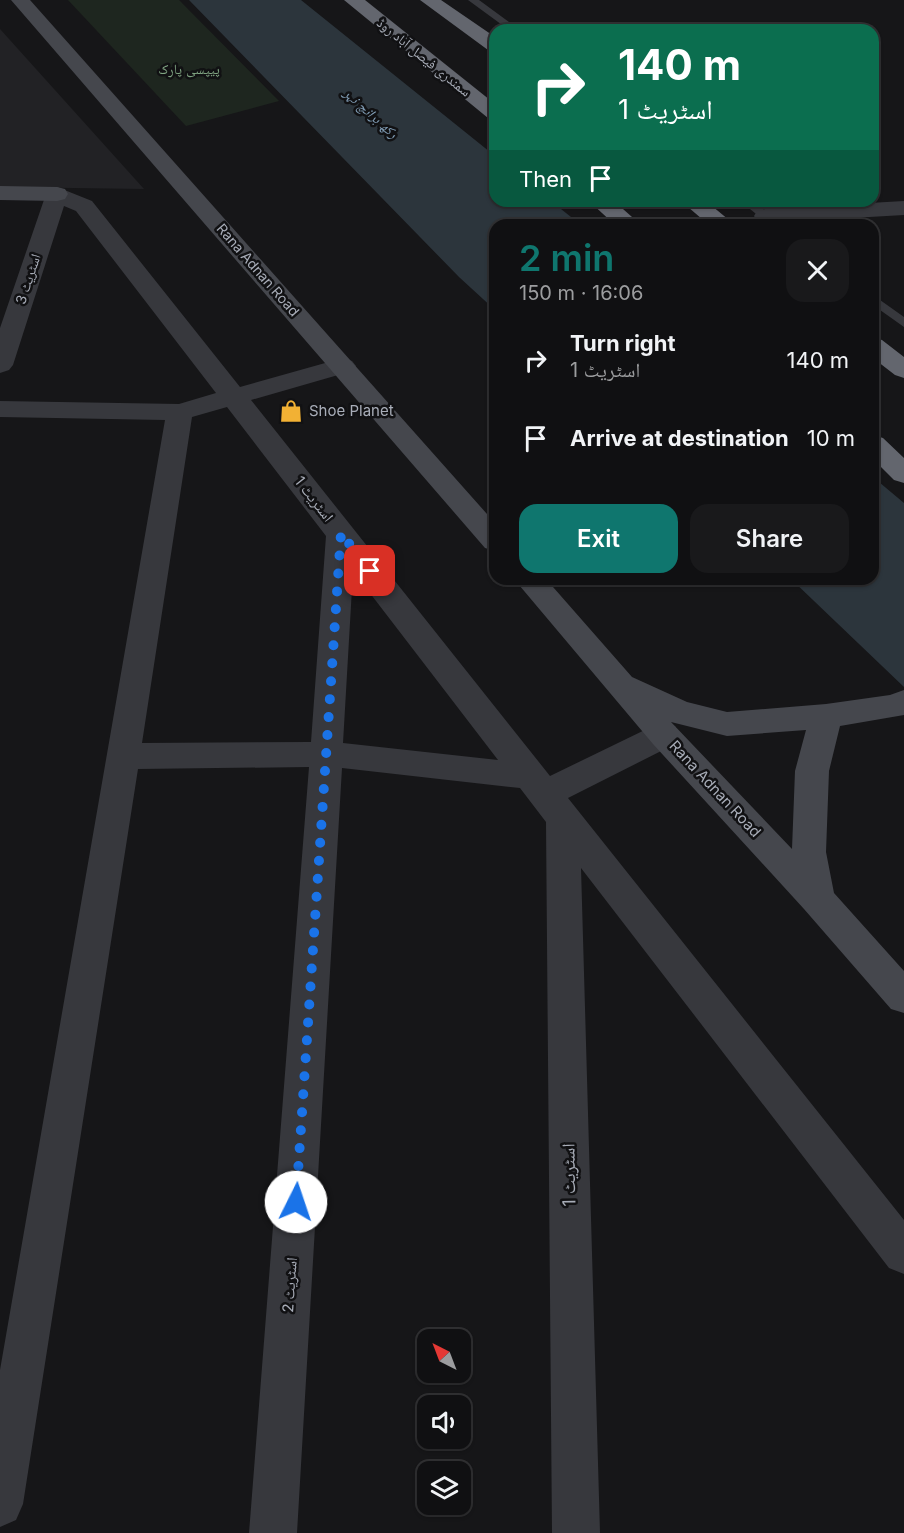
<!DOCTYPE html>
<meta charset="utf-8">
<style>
:root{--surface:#101012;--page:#19191b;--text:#f1f3f6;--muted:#9c9d9f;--line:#303032;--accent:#0f766e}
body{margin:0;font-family:Inter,"Noto Naskh Arabic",sans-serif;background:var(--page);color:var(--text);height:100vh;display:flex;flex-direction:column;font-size:22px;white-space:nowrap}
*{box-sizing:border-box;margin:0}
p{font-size:20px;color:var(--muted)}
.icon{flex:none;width:33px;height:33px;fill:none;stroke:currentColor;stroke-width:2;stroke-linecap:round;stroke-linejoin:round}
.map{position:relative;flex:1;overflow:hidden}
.sheet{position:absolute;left:489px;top:219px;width:390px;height:366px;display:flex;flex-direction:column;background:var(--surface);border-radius:18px;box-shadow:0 2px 4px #0004,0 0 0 2px var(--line)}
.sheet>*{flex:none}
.top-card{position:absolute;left:489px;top:24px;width:390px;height:183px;border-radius:18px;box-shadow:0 2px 4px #0004,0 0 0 2px var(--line);background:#0b6e4f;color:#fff;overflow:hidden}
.needle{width:39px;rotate:318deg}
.controls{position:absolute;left:417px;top:1329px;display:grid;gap:12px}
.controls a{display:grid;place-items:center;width:54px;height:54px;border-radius:12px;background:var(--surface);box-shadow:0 2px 4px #0004,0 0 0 2px var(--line);font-size:30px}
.pin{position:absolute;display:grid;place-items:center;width:51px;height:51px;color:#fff;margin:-26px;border-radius:12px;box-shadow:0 3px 9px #0006}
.me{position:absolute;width:66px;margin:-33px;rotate:4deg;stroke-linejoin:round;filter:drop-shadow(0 0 4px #0008)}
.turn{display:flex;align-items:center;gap:21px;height:126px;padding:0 30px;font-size:27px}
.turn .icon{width:78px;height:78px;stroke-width:2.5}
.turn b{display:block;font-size:42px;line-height:51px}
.then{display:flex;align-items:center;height:57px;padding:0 30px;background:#0003;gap:12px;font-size:22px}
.round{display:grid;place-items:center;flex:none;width:63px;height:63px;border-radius:18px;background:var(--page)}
.summary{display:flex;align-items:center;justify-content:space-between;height:102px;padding:0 30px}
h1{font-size:36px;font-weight:600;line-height:45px;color:var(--accent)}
.action{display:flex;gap:12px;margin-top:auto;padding:12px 30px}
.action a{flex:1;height:69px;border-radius:18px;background:var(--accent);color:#fff;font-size:24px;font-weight:600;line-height:69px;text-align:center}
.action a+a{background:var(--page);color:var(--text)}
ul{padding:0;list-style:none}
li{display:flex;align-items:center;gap:18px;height:78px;padding:0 30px}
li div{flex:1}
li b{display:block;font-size:22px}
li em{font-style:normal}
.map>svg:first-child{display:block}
.built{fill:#222225}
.green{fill:#1e261f}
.water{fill:#2c353c}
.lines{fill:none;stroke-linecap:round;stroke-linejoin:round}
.lane{fill:#37383d;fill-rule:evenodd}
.street{fill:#37383d;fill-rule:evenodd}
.secondary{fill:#45474d;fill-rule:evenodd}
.highway{fill:#63666e;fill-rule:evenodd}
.route{stroke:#1a73e8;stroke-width:10;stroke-dasharray:0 18}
.labels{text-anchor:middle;stroke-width:5;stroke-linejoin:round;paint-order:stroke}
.far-street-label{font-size:14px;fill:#a8adb8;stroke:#111113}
.far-park-label{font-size:14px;fill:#7fa381;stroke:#111113}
.far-water-label{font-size:14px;font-style:italic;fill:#7f9bb3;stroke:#111113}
.poi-label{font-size:15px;fill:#a8adb8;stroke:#111113;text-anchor:start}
.street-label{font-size:15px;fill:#a8adb8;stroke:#111113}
.near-street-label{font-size:18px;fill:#a8adb8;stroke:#111113}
</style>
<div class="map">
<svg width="904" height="1533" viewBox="0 0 904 1533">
<rect width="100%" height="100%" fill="#161618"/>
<!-- built -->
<path class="built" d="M 0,29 L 144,189 L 0,187 Z"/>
<!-- green -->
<path class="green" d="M 68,0 L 179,0 L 279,101 L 186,126 Z"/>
<!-- water -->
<path class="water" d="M 189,0 L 301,0 L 495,156 L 495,201 L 551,201 L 581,225 L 495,225 L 495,310 L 459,277 Z
M 873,477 L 904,503 L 904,687 L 791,579 L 873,579 Z"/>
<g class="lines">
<!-- lane -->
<path class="lane" d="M 468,0 L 479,0 L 520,30 L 509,30 Z
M 740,201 L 753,201 L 783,225 L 770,225 Z
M 873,295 L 904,317 L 904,327 L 873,305 Z"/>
<!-- street -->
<path class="street" d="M 57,187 L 92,201 L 240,387 L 343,358 L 352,361 L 356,366 L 352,371 L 251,400 L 550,776 L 653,726 L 664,723 L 675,726 L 680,735 L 675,744 L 568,798 L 904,1220 L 904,1274 L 889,1268 L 581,868 L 600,1533 L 552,1533 L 546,822 L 520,788 L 342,768 L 297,1533 L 249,1533 L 309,767 L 138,769 L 23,1504 L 16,1520 L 0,1527 L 0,1370 L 165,420 L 0,417 L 0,401 L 179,404 L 216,393 L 76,211 L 64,206 L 13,365 L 9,370 L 0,373 L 0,328 L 46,194 L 49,189 ZM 227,407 L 326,536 L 311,742 L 142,743 L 192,417 ZM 353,571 L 498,760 L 343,743 Z
M 904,201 L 904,215 L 765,223 L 757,221 L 754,216 L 757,211 L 765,209 Z"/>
<!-- secondary -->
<path class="secondary" d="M 11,0 L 30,0 L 495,523 L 495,551 L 485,548 Z
M 0,186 L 57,187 L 65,189 L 68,194 L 65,199 L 57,201 L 0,200 Z
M 514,579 L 546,579 L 632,677 L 687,702 L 727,712 L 826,704 L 890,695 L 904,690 L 904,715 L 840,726 L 829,771 L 826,852 L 834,893 L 904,971 L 904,1013 L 891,1009 L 804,909 L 653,744 ZM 671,722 L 727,736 L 806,730 L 795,771 L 792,849 Z"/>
<!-- highway -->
<path class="highway" d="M 344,0 L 365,0 L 495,104 L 495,120 L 488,118 Z
M 420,0 L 441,0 L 495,37 L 495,52 L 488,50 Z
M 589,201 L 614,201 L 641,225 L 615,225 Z
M 681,201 L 706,201 L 735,225 L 709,225 Z
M 873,337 L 882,340 L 904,357 L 904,378 L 895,375 L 873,358 Z
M 873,435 L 883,438 L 904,458 L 904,483 L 894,480 L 873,459 Z"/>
</g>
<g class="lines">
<!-- route -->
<path class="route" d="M 296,1202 L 341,533 L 370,571"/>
</g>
<!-- icons -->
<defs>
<g id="shop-bare" transform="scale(1.8)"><path d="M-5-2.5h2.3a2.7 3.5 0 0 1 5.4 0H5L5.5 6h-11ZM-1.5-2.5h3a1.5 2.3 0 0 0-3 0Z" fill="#f2b134" stroke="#111113" stroke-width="2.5" paint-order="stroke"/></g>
</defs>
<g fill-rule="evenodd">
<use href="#shop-bare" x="291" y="411"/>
</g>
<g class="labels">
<!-- far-street labels -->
<g class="far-street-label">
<text transform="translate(424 57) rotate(39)" y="5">سمندری فیصل آباد روڈ</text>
<text transform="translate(258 270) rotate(49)" y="5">Rana Adnan Road</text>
<text transform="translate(28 279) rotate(-72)" y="5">اسٹریٹ 3</text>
</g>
<!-- far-park labels -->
<g class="far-park-label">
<text x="189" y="74">پیپسی پارک</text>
</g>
<!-- far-water labels -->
<g class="far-water-label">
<text transform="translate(371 113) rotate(42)" y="5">رکھ برانچ نہر</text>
</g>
<!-- poi labels -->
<g class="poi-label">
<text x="309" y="416">Shoe Planet</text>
</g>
<!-- street labels -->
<g class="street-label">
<text transform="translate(314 499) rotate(52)" y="5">اسٹریٹ 1</text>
<text transform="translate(715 789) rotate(47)" y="5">Rana Adnan Road</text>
<text transform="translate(290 1285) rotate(-86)" y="5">اسٹریٹ 2</text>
</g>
<!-- near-street labels -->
<g class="near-street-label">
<text transform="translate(569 1175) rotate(-91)" y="6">اسٹریٹ 1</text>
</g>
</g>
</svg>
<div class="controls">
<a><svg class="needle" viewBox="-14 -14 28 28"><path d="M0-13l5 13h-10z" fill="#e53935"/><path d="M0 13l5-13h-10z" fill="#9c9d9f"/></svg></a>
<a><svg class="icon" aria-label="sound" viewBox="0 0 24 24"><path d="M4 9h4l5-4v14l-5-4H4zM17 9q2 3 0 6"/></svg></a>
<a><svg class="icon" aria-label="layers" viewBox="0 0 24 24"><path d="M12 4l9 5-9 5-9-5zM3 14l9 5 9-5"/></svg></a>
</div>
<div class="pin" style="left:370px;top:571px;background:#d93025"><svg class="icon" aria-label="arrive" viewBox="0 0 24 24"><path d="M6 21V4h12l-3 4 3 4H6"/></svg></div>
<svg class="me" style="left:296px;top:1202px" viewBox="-20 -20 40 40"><circle r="19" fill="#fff"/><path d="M0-13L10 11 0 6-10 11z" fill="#1a73e8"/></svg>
<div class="top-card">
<div class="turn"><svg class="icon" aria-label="right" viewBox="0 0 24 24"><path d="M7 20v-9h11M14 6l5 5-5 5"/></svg><div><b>140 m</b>اسٹریٹ 1</div></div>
<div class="then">Then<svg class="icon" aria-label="arrive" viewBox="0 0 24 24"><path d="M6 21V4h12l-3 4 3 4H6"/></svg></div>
</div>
<section class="sheet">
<div class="summary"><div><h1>2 min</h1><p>150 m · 16:06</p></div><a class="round"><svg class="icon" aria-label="close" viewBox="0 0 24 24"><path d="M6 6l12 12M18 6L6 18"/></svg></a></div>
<ul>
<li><svg class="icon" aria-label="right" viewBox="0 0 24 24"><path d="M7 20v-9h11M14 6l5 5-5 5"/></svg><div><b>Turn right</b><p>اسٹریٹ 1</p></div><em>140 m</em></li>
<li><svg class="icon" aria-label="arrive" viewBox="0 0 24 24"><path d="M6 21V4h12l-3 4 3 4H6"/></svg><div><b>Arrive at destination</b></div><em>10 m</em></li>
</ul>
<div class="action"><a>Exit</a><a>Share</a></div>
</section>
</div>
